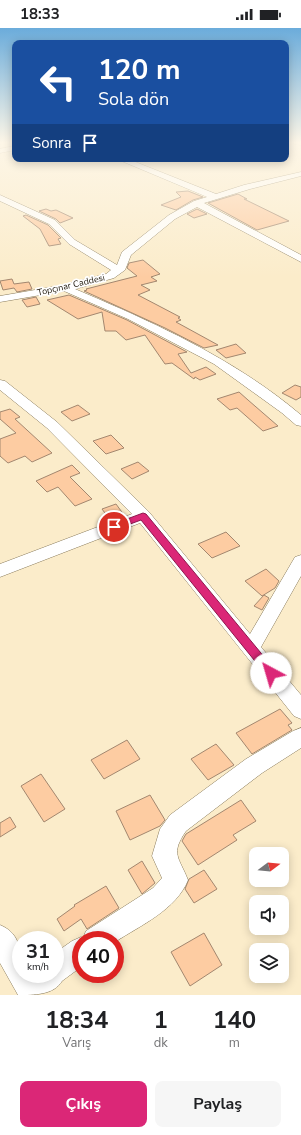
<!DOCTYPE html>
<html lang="tr">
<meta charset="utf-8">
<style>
:root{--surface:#fff;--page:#f6f6f6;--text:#202124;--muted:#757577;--accent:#db2777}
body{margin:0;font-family:"Nunito Sans",sans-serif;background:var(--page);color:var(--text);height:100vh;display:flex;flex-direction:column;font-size:15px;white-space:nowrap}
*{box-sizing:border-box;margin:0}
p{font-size:13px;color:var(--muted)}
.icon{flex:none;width:22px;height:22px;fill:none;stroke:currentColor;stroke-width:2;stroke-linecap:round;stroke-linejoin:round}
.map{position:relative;height:967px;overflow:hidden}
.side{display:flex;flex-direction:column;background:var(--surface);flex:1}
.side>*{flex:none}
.hud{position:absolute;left:12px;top:12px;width:277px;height:122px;border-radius:8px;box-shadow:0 2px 10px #0003;background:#1a4fa0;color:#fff;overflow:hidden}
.needle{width:26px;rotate:74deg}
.buttons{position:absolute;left:249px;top:819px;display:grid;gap:8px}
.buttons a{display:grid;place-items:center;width:40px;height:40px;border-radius:8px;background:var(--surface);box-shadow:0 2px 10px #0003;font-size:20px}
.speed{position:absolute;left:12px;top:903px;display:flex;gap:8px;font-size:20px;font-weight:700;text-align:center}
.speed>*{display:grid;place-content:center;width:52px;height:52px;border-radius:50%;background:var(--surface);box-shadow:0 2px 10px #0003;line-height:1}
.speed small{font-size:10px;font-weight:400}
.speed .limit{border:6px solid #d22;background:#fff;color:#111}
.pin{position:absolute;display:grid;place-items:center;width:34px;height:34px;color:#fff;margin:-17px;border:2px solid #fff;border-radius:50%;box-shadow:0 1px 4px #0007}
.me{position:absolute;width:44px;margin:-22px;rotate:321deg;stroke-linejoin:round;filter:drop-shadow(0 0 3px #0008)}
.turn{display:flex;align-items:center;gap:14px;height:84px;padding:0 20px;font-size:18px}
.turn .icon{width:52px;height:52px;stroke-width:2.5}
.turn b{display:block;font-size:28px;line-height:34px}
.then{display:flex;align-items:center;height:38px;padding:0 20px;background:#0003;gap:8px;font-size:15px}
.eta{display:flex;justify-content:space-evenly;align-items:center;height:68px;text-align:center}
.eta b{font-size:24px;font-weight:700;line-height:28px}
.action{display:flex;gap:8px;margin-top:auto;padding:8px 20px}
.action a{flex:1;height:46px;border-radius:8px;background:var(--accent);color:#fff;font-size:16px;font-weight:700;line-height:46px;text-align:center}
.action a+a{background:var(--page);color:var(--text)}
.status{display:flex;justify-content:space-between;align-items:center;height:28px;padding:0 20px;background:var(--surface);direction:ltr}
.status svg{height:11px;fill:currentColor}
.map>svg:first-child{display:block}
.building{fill:#fdcca2;stroke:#a3876f}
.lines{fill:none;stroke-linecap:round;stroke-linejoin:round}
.minor-casing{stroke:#897b5c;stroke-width:1}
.minor{fill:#fff;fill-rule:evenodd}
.route{fill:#db2777;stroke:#8e194d}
.labels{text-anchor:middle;stroke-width:3.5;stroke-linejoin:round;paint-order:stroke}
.far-street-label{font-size:9px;fill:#272115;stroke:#fff}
</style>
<div class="status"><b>18:33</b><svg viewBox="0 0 49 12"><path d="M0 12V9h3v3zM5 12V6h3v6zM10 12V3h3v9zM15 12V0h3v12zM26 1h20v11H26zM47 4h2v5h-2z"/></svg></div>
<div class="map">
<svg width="301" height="967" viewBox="0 0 301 967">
<rect width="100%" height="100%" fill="#fbecca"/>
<!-- building -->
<path class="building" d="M 188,163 L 203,169 L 193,172 L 176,182 L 161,177 L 181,169 L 176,164 Z
M 238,166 L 247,171 L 244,171 L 289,193 L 257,202 L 208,175 Z
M 46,181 L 51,183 L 56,182 L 73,190 L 60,195 L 56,191 L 39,183 Z
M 197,181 L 207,186 L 194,190 L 187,186 Z
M 26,187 L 48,197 L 61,210 L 58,211 L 61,216 L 49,218 L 40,201 L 23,188 Z
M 143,232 L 160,246 L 151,249 L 157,253 L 141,257 L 150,262 L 138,267 L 180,289 L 178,290 L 181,292 L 176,294 L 218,317 L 204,320 L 165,300 L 84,263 L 87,262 L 86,261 L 137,248 L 127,240 L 129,235 Z
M 12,251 L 14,256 L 29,254 L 32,261 L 17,264 L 14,260 L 3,262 L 0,253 Z
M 69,267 L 127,292 L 187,324 L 178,326 L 191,345 L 206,339 L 216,346 L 200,352 L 195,349 L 194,351 L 172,335 L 165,336 L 145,307 L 126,312 L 116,303 L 105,303 L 102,284 L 78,291 L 47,272 Z
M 36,269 L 40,276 L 27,279 L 22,272 Z
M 236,316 L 246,325 L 226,330 L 216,322 Z
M 295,357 L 301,359 L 301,369 L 296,372 L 282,365 Z
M 239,364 L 248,372 L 278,398 L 263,403 L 237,380 L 230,382 L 217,371 Z
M 78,377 L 90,386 L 72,393 L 61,384 Z
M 10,381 L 20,389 L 15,391 L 52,425 L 32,434 L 25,428 L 8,435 L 0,428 L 0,411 L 16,405 L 0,391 L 0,384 Z
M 111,407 L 124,420 L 106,426 L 93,413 Z
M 138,434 L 149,443 L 132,451 L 121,441 Z
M 72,437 L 80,445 L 70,449 L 92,471 L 75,478 L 58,459 L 47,464 L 36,453 Z
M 116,476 L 124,487 L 110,492 L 102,481 Z
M 226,504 L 240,518 L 212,530 L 198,516 Z
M 266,541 L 279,553 L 275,560 L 262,568 L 245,553 Z
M 264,567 L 269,570 L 262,582 L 254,578 Z
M 280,681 L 292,695 L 288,697 L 292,702 L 252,726 L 236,705 Z
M 127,712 L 140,731 L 104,751 L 91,732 Z
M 216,716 L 234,737 L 208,752 L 191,731 Z
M 41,746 L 65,781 L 44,794 L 21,758 Z
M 150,767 L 165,792 L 160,798 L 130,812 L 116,783 Z
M 241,772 L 256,793 L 233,807 L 237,812 L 198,837 L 182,813 L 186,806 Z
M 10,789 L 16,799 L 0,809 L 0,795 Z
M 142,833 L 155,855 L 142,866 L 128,842 Z
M 204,842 L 217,861 L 194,875 L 185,861 L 189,851 Z
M 106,858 L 119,880 L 87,901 L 81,891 L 64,903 L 57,891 L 75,878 L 74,877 Z
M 204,905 L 222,937 L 190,958 L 171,924 Z"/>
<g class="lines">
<!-- minor casing -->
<g class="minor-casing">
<path id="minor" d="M 293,114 L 301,114 L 301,117 L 294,116 Z
M 15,118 L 15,122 L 0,125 L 0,121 Z
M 117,131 L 128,131 L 216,166 L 244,157 L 301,144 L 301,148 L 250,161 L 204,175 L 301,227 L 301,234 L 197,179 L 175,191 L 131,227 L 125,242 L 114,250 L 75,261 C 155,295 235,331 301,387 L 301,398 L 296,397 L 282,385 L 214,336 L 128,291 L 64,263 L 0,274 L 0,268 L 64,257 L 106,246 L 111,242 L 69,216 L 49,196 L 0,173 L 0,167 L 55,192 L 75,212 L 117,237 L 122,224 L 169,187 L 194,173 L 207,169 Z
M 0,352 L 5,353 L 57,394 L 149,484 L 250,606 L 295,529 L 301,527 L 301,548 L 261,619 L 301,667 L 301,691 L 294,688 L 140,495 L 0,549 L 0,536 L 132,486 L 47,400 L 0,362 Z
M 301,700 L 301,720 L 262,745 L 186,803 C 170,826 179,829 188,852 C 176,882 141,897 115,914 L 115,912 L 81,912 L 81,939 L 62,953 C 54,967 34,967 18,967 L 0,935 L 0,897 C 22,906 21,926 21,946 L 55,946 L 55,925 L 72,913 L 81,909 L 83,910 L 86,903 L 153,860 L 162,850 L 152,828 L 160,801 L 170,787 L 246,731 L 293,703 Z"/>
</g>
<!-- minor -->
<use href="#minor" class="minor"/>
</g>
<!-- sky -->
<linearGradient id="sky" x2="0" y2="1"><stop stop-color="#6bacdb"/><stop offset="0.46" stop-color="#fdf6e7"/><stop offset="1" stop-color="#fdf6e7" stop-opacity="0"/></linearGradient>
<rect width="301" height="249" fill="url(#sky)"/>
<!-- route -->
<path class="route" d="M 143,485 L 146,486 L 275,642 L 277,645 L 275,648 L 271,649 L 267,648 L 141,492 L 114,502 L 110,499 L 111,497 Z"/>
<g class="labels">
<!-- far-street labels -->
<g class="far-street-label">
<text transform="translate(71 257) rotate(-13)" y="3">Topçınar Caddesi</text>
</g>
</g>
</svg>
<div class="buttons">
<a><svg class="needle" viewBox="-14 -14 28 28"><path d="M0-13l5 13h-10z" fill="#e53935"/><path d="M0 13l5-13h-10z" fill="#757577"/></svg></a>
<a><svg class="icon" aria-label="sound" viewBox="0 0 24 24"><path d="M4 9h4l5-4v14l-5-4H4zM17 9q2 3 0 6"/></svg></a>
<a><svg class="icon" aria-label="layers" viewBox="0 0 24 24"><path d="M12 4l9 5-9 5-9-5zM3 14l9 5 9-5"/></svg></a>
</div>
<div class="speed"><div>31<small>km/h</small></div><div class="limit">40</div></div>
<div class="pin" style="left:114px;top:499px;background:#d93025"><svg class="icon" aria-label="arrive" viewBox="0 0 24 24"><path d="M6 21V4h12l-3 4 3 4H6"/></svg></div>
<svg class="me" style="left:271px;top:645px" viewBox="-20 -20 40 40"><circle r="19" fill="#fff"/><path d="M0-13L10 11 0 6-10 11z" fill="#db2777"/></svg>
<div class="hud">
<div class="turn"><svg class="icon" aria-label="left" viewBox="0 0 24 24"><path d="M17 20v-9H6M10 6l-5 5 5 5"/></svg><div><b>120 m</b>Sola dön</div></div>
<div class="then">Sonra<svg class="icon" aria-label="arrive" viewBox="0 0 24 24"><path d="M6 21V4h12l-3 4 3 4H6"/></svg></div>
</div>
</div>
<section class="side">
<div class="eta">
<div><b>18:34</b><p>Varış</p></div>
<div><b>1</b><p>dk</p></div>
<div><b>140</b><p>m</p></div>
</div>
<div class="action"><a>Çıkış</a><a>Paylaş</a></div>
</section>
